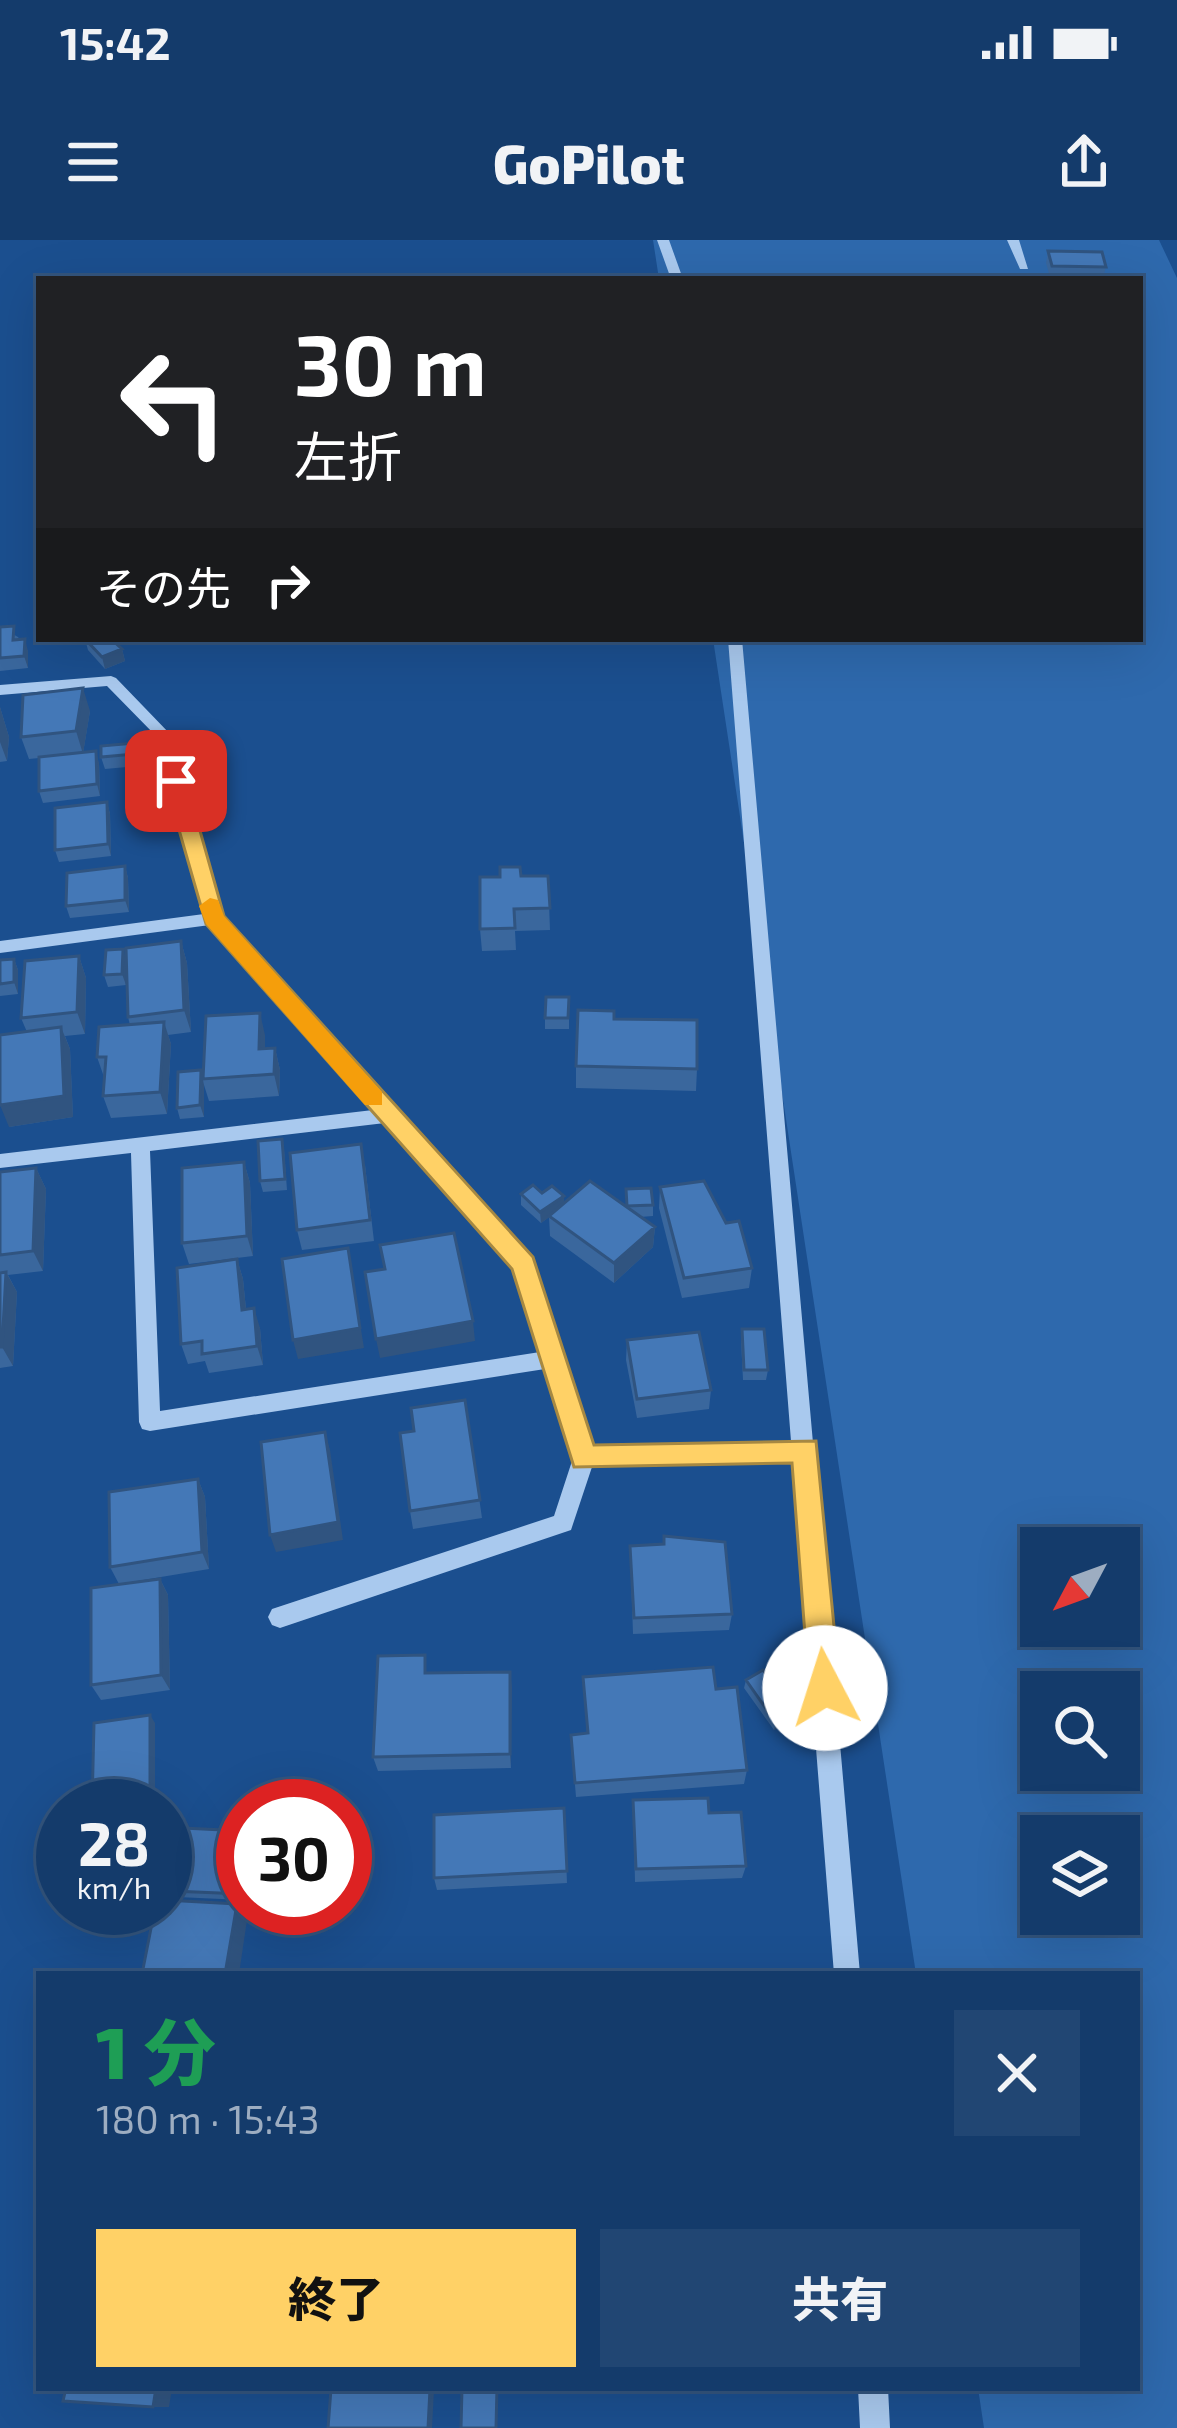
<!DOCTYPE html>
<html lang="ja">
<meta charset="utf-8">
<style>
:root{--surface:#143b6b;--page:#214673;--text:#f1f3f6;--muted:#9dadc1;--line:#33557e;--accent:#ffd166}
body{margin:0;font-family:"Exo 2","Noto Sans JP",sans-serif;background:var(--page);color:var(--text);height:100vh;display:flex;flex-direction:column;font-size:45px;white-space:nowrap}
*{box-sizing:border-box;margin:0}
p{font-size:39px;color:var(--muted)}
.icon{flex:none;width:66px;height:66px;fill:none;stroke:currentColor;stroke-width:2;stroke-linecap:round;stroke-linejoin:round}
.map{position:relative;flex:1;overflow:hidden}
.details{position:absolute;left:36px;top:1731px;width:1104px;height:420px;display:flex;flex-direction:column;background:var(--surface);border-radius:0px;box-shadow:0 12px 48px #0002,0 0 0 3px var(--line)}
.details>*{flex:none}
.top-card{position:absolute;left:36px;top:36px;width:1107px;height:366px;border-radius:0px;box-shadow:0 12px 48px #0002,0 0 0 3px var(--line);background:#202124;color:#fff;overflow:hidden}
.needle{width:78px;rotate:229deg}
.controls{position:absolute;left:1020px;top:1287px;display:grid;gap:24px}
.controls a{display:grid;place-items:center;width:120px;height:120px;border-radius:0px;background:var(--surface);box-shadow:0 12px 48px #0002,0 0 0 3px var(--line);font-size:60px}
.speed{position:absolute;left:36px;top:1539px;display:flex;gap:24px;font-size:60px;font-weight:700;text-align:center}
.speed>*{display:grid;place-content:center;width:156px;height:156px;border-radius:50%;background:var(--surface);box-shadow:0 12px 48px #0002,0 0 0 3px var(--line);line-height:1}
.speed small{font-size:30px;font-weight:400}
.speed .limit{border:18px solid #d22;background:#fff;color:#111}
.pin{position:absolute;display:grid;place-items:center;width:102px;height:102px;color:#fff;margin:-51px;border-radius:24px;box-shadow:0 6px 18px #0006}
.me{position:absolute;width:132px;margin:-66px;rotate:355deg;stroke-linejoin:round;filter:drop-shadow(0 0 9px #0008)}
.turn{display:flex;align-items:center;gap:42px;height:252px;padding:0 60px;font-size:54px}
.turn .icon{width:156px;height:156px;stroke-width:2.5}
.turn b{display:block;font-size:84px;line-height:102px}
.then{display:flex;align-items:center;height:114px;padding:0 60px;background:#0003;gap:24px;font-size:45px}
.round{display:grid;place-items:center;flex:none;width:126px;height:126px;border-radius:0px;background:var(--page)}
.overview{display:flex;align-items:center;justify-content:space-between;height:204px;padding:0 60px}
h1{font-size:72px;font-weight:800;line-height:90px;color:#1e9e55}
.button{display:flex;gap:24px;margin-top:auto;padding:24px 60px}
.button a{flex:1;height:138px;border-radius:0px;background:var(--accent);color:#111;font-size:48px;font-weight:800;line-height:138px;text-align:center}
.button a+a{background:var(--page);color:var(--text)}
.status{display:flex;justify-content:space-between;align-items:center;height:84px;padding:0 60px;background:var(--surface);direction:ltr}
.status svg{height:33px;fill:currentColor}
header{display:flex;justify-content:space-between;align-items:center;height:156px;padding:0 60px;background:var(--surface);font-size:54px;font-weight:800}
.map>svg:first-child{display:block}
.green{fill:#2e69ad;fill-rule:evenodd}
.lines{fill:none;stroke-linecap:round;stroke-linejoin:round}
.minor{fill:#a9c9ee;fill-rule:evenodd}
.wall{fill:#3a679d}
.shaded-wall{fill:#305480}
.building{fill:#4478b7;stroke:#305480;stroke-width:3}
.route{fill:#ffd166;stroke:#a68842;stroke-width:3}
.slow{fill:#f59e0b}
</style>
<div class="status"><b>15:42</b><svg viewBox="0 0 49 12"><path d="M0 12V9h3v3zM5 12V6h3v6zM10 12V3h3v9zM15 12V0h3v12zM26 1h20v11H26zM47 4h2v5h-2z"/></svg></div>
<header><svg class="icon" aria-label="menu" viewBox="0 0 24 24"><path d="M4 6h16M4 12h16M4 18h16"/></svg>GoPilot<svg class="icon" aria-label="share" viewBox="0 0 24 24"><path d="M12 15V3M7 8l5-5 5 5M5 13v7h14v-7"/></svg></header>
<div class="map">
<svg width="1177" height="2188" viewBox="0 0 1177 2188">
<rect width="100%" height="100%" fill="#1b4f8f"/>
<!-- green -->
<path class="green" d="M 653,0 L 1159,0 L 1177,38 L 1177,2188 L 984,2188 L 978,2148 L 1137,2148 L 1137,1734 L 916,1734 L 713,399 L 1140,399 L 1140,39 L 659,39 ZM 1041,1308 L 1119,1308 L 1119,1386 L 1041,1386 ZM 1041,1452 L 1119,1452 L 1119,1530 L 1041,1530 ZM 1041,1596 L 1119,1596 L 1119,1674 L 1041,1674 Z"/>
<g class="lines">
<!-- minor -->
<path class="minor" d="M 657,0 L 669,0 L 683,39 L 671,39 Z
M 1007,0 L 1019,0 L 1028,29 L 1020,29 Z
M 728,399 L 742,399 L 813,1203 L 817,1210 L 815,1215 L 860,1734 L 834,1734 L 793,1220 L 592,1227 L 571,1290 L 280,1388 L 272,1385 L 268,1377 L 272,1369 L 554,1276 L 573,1218 L 545,1129 L 150,1191 L 142,1189 L 139,1182 L 131,913 L 0,928 L 0,914 L 373,870 L 210,685 L 0,713 L 0,701 L 204,674 L 156,496 L 107,446 L 0,455 L 0,445 L 111,436 L 116,438 L 171,495 L 222,677 L 530,1019 L 592,1208 L 791,1201 ZM 385,883 L 514,1029 L 540,1112 L 160,1171 L 150,911 Z
M 858,2148 L 888,2148 L 890,2188 L 860,2188 Z"/>
</g>
<!-- wall -->
<path class="wall" d="M 1048,11 L 1106,27 L 1103,38 L 1050,37 L 1046,23 Z
M 0,387 L 18,397 L 28,411 L 28,428 L 0,431 Z
M 85,399 L 122,409 L 125,421 L 105,429 L 88,410 Z
M 0,467 L 9,497 L 7,521 L 0,522 Z
M 90,471 L 83,513 L 99,523 L 100,556 L 43,563 L 39,551 L 39,518 L 29,519 L 21,497 Z
M 101,506 L 138,515 L 138,526 L 105,529 L 101,517 Z
M 107,562 L 110,574 L 111,616 L 59,622 L 55,610 Z
M 125,626 L 128,638 L 129,672 L 70,678 L 66,666 Z
M 548,636 L 550,690 L 515,691 L 516,710 L 482,711 L 480,689 Z
M 181,701 L 187,723 L 191,792 L 168,795 L 171,804 L 167,874 L 111,878 L 103,856 L 104,837 L 97,817 L 130,785 L 128,777 L 127,729 L 126,745 L 108,747 L 104,735 L 126,718 Z
M 79,716 L 86,738 L 85,794 L 65,796 L 70,809 L 73,877 L 9,887 L 27,792 L 21,778 Z
M 14,719 L 18,730 L 18,754 L 0,756 L 0,720 Z
M 569,757 L 569,789 L 545,789 L 545,778 Z
M 614,779 L 697,829 L 696,851 L 576,848 L 576,826 Z
M 265,795 L 265,808 L 275,808 L 280,830 L 279,856 L 209,861 L 204,845 L 204,877 L 180,879 L 177,868 L 203,836 Z
M 284,910 L 287,950 L 263,952 L 260,941 Z
M 244,922 L 250,943 L 253,1016 L 189,1024 L 182,1003 Z
M 365,925 L 374,1001 L 302,1010 L 297,990 Z
M 36,928 L 46,949 L 43,1031 L 8,1035 L 17,1052 L 13,1126 L 0,1128 L 0,932 Z
M 660,947 L 752,1028 L 749,1048 L 682,1058 L 659,968 Z
M 626,949 L 653,965 L 653,976 L 640,977 L 655,987 L 653,1007 L 614,1043 L 550,996 L 549,977 L 541,983 L 521,965 L 521,954 L 542,953 L 564,956 L 564,963 L 626,967 Z
M 237,1019 L 243,1039 L 246,1069 L 260,1088 L 263,1125 L 209,1133 L 205,1121 L 188,1124 L 181,1104 Z
M 742,1089 L 768,1130 L 766,1140 L 743,1140 L 741,1099 Z
M 627,1100 L 711,1150 L 709,1169 L 637,1178 L 626,1120 Z
M 465,1160 L 482,1278 L 413,1289 L 410,1271 L 414,1191 Z
M 198,1239 L 205,1257 L 209,1329 L 119,1344 L 110,1327 Z
M 630,1306 L 732,1374 L 729,1390 L 633,1394 Z
M 160,1339 L 168,1355 L 170,1450 L 101,1460 L 91,1445 Z
M 510,1432 L 511,1528 L 378,1531 L 373,1517 L 428,1433 Z
M 583,1437 L 716,1449 L 747,1530 L 744,1544 L 576,1557 L 572,1509 L 587,1493 Z
M 746,1440 L 794,1473 L 792,1480 L 774,1490 L 744,1448 Z
M 633,1560 L 709,1573 L 746,1626 L 742,1638 L 635,1642 Z
M 564,1568 L 567,1643 L 437,1650 L 434,1638 Z
M 243,1591 L 243,1660 L 177,1657 L 172,1651 Z"/>
<!-- shaded-wall -->
<path class="shaded-wall" d="M 25,399 L 28,411 L 28,428 L 24,416 Z
M 122,409 L 125,421 L 105,429 L 102,417 Z
M 83,448 L 90,471 L 83,514 L 76,491 Z
M 0,467 L 9,497 L 7,521 L 0,502 Z
M 96,511 L 99,523 L 100,556 L 97,544 Z
M 107,562 L 110,574 L 111,616 L 108,604 Z
M 125,626 L 128,638 L 129,672 L 125,660 Z
M 181,701 L 187,723 L 191,792 L 184,770 Z
M 123,709 L 127,721 L 126,745 L 122,734 Z
M 79,716 L 86,738 L 85,794 L 77,772 Z
M 14,719 L 18,730 L 18,754 L 14,742 Z
M 260,773 L 265,795 L 265,831 L 259,809 Z
M 164,782 L 171,804 L 167,874 L 160,852 Z
M 61,787 L 70,809 L 73,877 L 9,887 L 0,865 Z
M 275,808 L 280,830 L 279,856 L 274,834 Z
M 201,830 L 204,845 L 204,877 L 200,865 Z
M 244,922 L 250,943 L 253,1016 L 247,996 Z
M 36,928 L 46,949 L 43,1031 L 33,1011 Z
M 564,956 L 564,967 L 541,983 L 540,972 Z
M 655,987 L 653,1007 L 614,1043 L 614,1023 Z
M 348,1008 L 364,1108 L 298,1119 L 293,1100 Z
M 237,1019 L 243,1039 L 248,1089 L 242,1070 Z
M 6,1032 L 17,1052 L 13,1126 L 2,1107 Z
M 254,1068 L 260,1088 L 263,1125 L 257,1106 Z
M 473,1081 L 475,1101 L 380,1118 L 376,1099 Z
M 325,1192 L 330,1210 L 343,1300 L 276,1312 L 270,1295 Z
M 198,1239 L 205,1257 L 209,1329 L 202,1312 Z
M 160,1339 L 168,1355 L 170,1450 L 161,1435 Z
M 510,1432 L 512,1447 L 511,1528 L 510,1514 Z
M 794,1473 L 792,1480 L 774,1490 L 776,1483 Z
M 150,1475 L 155,1483 L 155,1566 L 150,1566 Z
M 237,1664 L 247,1680 L 239,1734 L 225,1734 Z
M 156,2148 L 172,2148 L 169,2167 L 153,2167 Z
M 430,2149 L 434,2150 L 432,2188 L 428,2188 Z"/>
<!-- building -->
<path class="building" d="M 1048,11 L 1102,12 L 1106,27 L 1052,26 Z
M 14,386 L 13,400 L 25,399 L 24,416 L 0,418 L 0,387 Z
M 85,399 L 111,399 L 122,409 L 102,417 Z
M 83,448 L 76,491 L 21,497 L 23,455 Z
M 135,503 L 135,514 L 101,517 L 101,506 Z
M 96,511 L 97,544 L 39,551 L 39,517 Z
M 107,562 L 108,604 L 55,610 L 55,568 Z
M 125,626 L 125,660 L 66,666 L 67,633 Z
M 500,627 L 520,627 L 521,636 L 548,636 L 550,668 L 514,669 L 515,688 L 480,689 L 480,637 L 500,637 Z
M 181,701 L 184,770 L 128,777 L 126,708 Z
M 123,709 L 122,734 L 104,735 L 106,710 Z
M 79,716 L 77,772 L 21,778 L 25,721 Z
M 14,719 L 14,742 L 0,744 L 0,720 Z
M 546,757 L 569,757 L 568,778 L 545,778 Z
M 578,770 L 614,771 L 614,779 L 697,780 L 697,829 L 576,826 Z
M 260,773 L 259,809 L 275,808 L 274,834 L 203,839 L 206,776 Z
M 164,782 L 160,852 L 103,856 L 106,817 L 97,817 L 99,787 Z
M 61,787 L 64,856 L 0,865 L 0,795 Z
M 201,830 L 200,865 L 177,868 L 178,832 Z
M 282,899 L 285,939 L 260,941 L 258,901 Z
M 361,904 L 370,980 L 297,990 L 290,913 Z
M 244,922 L 247,996 L 182,1003 L 182,928 Z
M 36,928 L 33,1011 L 0,1015 L 0,932 Z
M 590,941 L 655,987 L 614,1023 L 549,976 Z
M 704,941 L 726,983 L 739,981 L 752,1028 L 684,1038 L 660,947 Z
M 533,945 L 542,953 L 552,946 L 564,956 L 540,972 L 521,954 Z
M 651,948 L 653,965 L 627,966 L 626,949 Z
M 454,993 L 473,1081 L 376,1099 L 365,1032 L 385,1029 L 380,1005 Z
M 348,1008 L 360,1088 L 293,1100 L 282,1019 Z
M 237,1019 L 242,1070 L 254,1068 L 257,1106 L 202,1114 L 202,1101 L 181,1104 L 177,1028 Z
M 6,1032 L 2,1107 L 0,1107 L 0,1033 Z
M 742,1089 L 764,1089 L 768,1130 L 744,1130 Z
M 699,1092 L 711,1150 L 637,1159 L 627,1100 Z
M 465,1160 L 480,1260 L 410,1271 L 400,1193 L 414,1191 L 411,1168 Z
M 325,1192 L 338,1282 L 270,1295 L 261,1202 Z
M 198,1239 L 202,1312 L 110,1327 L 109,1252 Z
M 664,1296 L 725,1302 L 732,1374 L 634,1378 L 630,1306 L 664,1304 Z
M 160,1339 L 161,1435 L 91,1445 L 91,1348 Z
M 425,1415 L 425,1433 L 510,1432 L 510,1514 L 373,1517 L 378,1416 Z
M 713,1427 L 716,1449 L 737,1447 L 747,1530 L 575,1543 L 571,1495 L 588,1493 L 583,1437 Z
M 763,1430 L 794,1473 L 776,1483 L 746,1440 Z
M 150,1475 L 150,1566 L 92,1566 L 94,1483 Z
M 708,1558 L 709,1573 L 741,1572 L 746,1626 L 636,1629 L 633,1560 Z
M 564,1568 L 567,1631 L 434,1638 L 434,1575 Z
M 183,1588 L 243,1591 L 243,1654 L 172,1651 Z
M 165,1660 L 237,1664 L 225,1734 L 142,1734 L 155,1668 L 165,1668 Z
M 66,2148 L 156,2148 L 153,2167 L 63,2161 Z
M 462,2148 L 497,2148 L 496,2188 L 461,2188 Z
M 331,2149 L 430,2149 L 428,2188 L 328,2188 Z"/>
<!-- route -->
<path class="route" d="M 176,535 L 186,541 L 224,676 L 533,1017 L 594,1205 L 816,1201 L 840,1448 L 836,1459 L 825,1463 L 814,1459 L 809,1448 L 792,1223 L 574,1227 L 512,1029 L 206,684 L 165,541 Z"/>
<!-- slow -->
<path class="slow" d="M 210,658 L 218,660 L 224,676 L 382,852 L 382,865 L 365,865 L 206,684 L 199,666 Z"/>
</svg>
<div class="controls">
<a><svg class="needle" viewBox="-14 -14 28 28"><path d="M0-13l5 13h-10z" fill="#e53935"/><path d="M0 13l5-13h-10z" fill="#9dadc1"/></svg></a>
<a><svg class="icon" aria-label="search" viewBox="0 0 24 24"><circle cx="10" cy="10" r="6"/><path d="M15 15l6 6"/></svg></a>
<a><svg class="icon" aria-label="layers" viewBox="0 0 24 24"><path d="M12 4l9 5-9 5-9-5zM3 14l9 5 9-5"/></svg></a>
</div>
<div class="speed"><div>28<small>km/h</small></div><div class="limit">30</div></div>
<div class="pin" style="left:176px;top:541px;background:#d93025"><svg class="icon" aria-label="arrive" viewBox="0 0 24 24"><path d="M6 21V4h12l-3 4 3 4H6"/></svg></div>
<svg class="me" style="left:825px;top:1448px" viewBox="-20 -20 40 40"><circle r="19" fill="#fff"/><path d="M0-13L10 11 0 6-10 11z" fill="#ffd166"/></svg>
<div class="top-card">
<div class="turn"><svg class="icon" aria-label="left" viewBox="0 0 24 24"><path d="M17 20v-9H6M10 6l-5 5 5 5"/></svg><div><b>30 m</b>左折</div></div>
<div class="then">その先<svg class="icon" aria-label="right" viewBox="0 0 24 24"><path d="M7 20v-9h11M14 6l5 5-5 5"/></svg></div>
</div>
<section class="details">
<div class="overview"><div><h1>1 分</h1><p>180 m · 15:43</p></div><a class="round"><svg class="icon" aria-label="close" viewBox="0 0 24 24"><path d="M6 6l12 12M18 6L6 18"/></svg></a></div>
<div class="button"><a>終了</a><a>共有</a></div>
</section>
</div>
